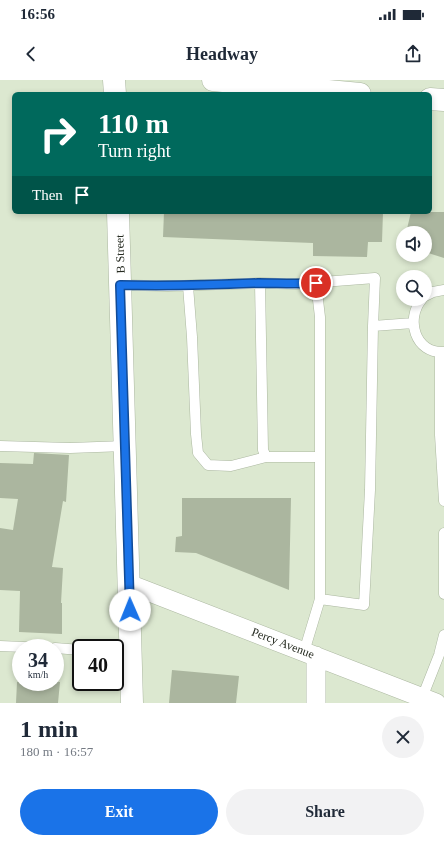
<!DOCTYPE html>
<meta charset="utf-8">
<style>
:root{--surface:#fff;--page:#f2f2f3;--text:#1f2937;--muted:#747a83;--accent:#1a73e8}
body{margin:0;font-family:"Times New Roman",serif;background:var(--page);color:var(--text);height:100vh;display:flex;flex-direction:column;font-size:15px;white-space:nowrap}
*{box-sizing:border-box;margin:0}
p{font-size:13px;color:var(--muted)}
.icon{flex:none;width:22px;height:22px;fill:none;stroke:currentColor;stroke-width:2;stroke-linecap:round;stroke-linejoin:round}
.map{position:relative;height:623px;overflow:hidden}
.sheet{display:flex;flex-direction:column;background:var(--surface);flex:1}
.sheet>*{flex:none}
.top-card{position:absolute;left:12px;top:12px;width:420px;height:122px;border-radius:6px;box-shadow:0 2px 6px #0003;background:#00695c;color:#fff;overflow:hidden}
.buttons{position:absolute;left:396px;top:146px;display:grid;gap:8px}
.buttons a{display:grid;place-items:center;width:36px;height:36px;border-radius:50%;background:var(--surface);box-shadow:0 2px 6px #0003;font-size:20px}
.speed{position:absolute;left:12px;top:559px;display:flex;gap:8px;font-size:20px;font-weight:700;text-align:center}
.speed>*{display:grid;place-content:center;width:52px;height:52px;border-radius:50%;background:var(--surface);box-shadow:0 2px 6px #0003;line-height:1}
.speed small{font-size:10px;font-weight:400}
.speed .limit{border:2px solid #111;border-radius:6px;background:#fff;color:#111}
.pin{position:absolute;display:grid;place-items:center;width:34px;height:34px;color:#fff;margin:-17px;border:2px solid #fff;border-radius:50%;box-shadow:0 1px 4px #0007}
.me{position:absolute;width:44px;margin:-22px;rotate:359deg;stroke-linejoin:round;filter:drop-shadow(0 0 3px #0008)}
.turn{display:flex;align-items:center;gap:14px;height:84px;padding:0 20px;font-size:18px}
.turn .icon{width:52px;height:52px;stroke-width:2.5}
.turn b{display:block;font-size:28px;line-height:34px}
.then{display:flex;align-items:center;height:38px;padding:0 20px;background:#0003;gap:8px;font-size:15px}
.round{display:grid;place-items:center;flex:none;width:42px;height:42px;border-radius:21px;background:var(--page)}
.summary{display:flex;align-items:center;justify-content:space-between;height:68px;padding:0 20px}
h1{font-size:24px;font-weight:700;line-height:30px}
.primary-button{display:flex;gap:8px;margin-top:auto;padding:8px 20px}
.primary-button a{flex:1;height:46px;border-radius:24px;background:var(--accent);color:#fff;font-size:16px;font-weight:700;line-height:46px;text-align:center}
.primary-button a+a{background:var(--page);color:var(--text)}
.status{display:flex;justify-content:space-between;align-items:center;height:28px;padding:0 20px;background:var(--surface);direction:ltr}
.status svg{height:11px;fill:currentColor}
header{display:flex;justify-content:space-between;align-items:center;height:52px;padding:0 20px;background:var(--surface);font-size:18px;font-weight:700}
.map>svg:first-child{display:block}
.building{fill:#abb69f}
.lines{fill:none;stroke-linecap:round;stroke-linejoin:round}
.service-casing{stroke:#abb7a0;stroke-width:11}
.minor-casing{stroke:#abb7a0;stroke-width:20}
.tertiary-casing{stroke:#abb7a0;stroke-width:23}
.service{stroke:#fff;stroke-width:10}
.minor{stroke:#fff;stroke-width:19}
.tertiary{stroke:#fff;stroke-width:22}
.route-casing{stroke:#114b97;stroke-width:10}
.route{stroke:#1a73e8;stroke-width:7}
.labels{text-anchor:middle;stroke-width:3;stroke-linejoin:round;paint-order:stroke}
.street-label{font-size:12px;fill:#262b21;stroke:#fff}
</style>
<div class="status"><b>16:56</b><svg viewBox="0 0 49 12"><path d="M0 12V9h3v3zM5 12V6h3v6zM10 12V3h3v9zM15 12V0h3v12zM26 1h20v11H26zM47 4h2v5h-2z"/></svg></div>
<header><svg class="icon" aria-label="back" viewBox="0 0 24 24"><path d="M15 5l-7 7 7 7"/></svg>Headway<svg class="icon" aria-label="share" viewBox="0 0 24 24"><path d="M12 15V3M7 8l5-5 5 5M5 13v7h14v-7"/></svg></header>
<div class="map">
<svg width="444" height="623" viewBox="0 0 444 623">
<rect width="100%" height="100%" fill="#dce8d0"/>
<!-- building -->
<path class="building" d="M 164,132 L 383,132 L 382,162 L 368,162 L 367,177 L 313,176 L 313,163 L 163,157 Z
M 411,132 L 444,132 L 444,178 L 425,172 L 425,153 L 406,153 Z
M 34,373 L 69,375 L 66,422 L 63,421 L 52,487 L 63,488 L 61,523 L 62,523 L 62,554 L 19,552 L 20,511 L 0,510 L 0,448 L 13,450 L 18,419 L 0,418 L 0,383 L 33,384 Z
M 182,418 L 291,418 L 289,510 L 196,473 L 175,472 L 176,457 L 182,456 Z
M 172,590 L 239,596 L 236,623 L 169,623 Z
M 17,602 L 60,602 L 58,623 L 16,623 Z"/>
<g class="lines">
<!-- service casing -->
<g class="service-casing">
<path id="service" d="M 260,203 L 263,370 L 266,377 L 320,377
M 316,203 L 320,237 L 320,519
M 121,205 L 168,206 L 260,203 L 296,204 L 375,198 L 373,246 L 413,243
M 188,206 L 192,257 L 196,354 L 198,373 L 208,385 L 231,386 L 266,377
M 425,216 L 433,212 L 444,210
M 422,219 C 405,239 415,274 444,272
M 440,272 L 440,355 L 444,421
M 0,366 L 70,368 L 125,366
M 444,453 L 444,514
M 0,566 L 47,568
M 55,568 L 81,570
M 115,569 L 131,569
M 304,572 L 320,519 L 364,525 L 370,410 L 373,246
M 422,618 L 439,575 L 444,555"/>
</g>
<!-- minor casing -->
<g class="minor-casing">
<path id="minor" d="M 129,504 L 436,623
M 316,576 L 316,623"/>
</g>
<!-- tertiary casing -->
<g class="tertiary-casing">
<path id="tertiary" d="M 114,0 L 115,14
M 213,0 L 360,14
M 430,19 L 444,20
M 118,132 L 132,623"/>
</g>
<!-- service -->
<use href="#service" class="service"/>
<!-- minor -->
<use href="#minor" class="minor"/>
<!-- tertiary -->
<use href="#tertiary" class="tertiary"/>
</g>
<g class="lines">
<!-- route casing -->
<g class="route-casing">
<path id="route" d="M 130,530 L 120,205 C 166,206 212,205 258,203 C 277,203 296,204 316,203"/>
</g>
<!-- route -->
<use href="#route" class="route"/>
</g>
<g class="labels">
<!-- street labels -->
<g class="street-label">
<text transform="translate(120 174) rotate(-92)" y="4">B Street</text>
<text transform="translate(283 563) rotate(21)" y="4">Percy Avenue</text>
</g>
</g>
</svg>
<div class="buttons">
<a><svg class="icon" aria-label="sound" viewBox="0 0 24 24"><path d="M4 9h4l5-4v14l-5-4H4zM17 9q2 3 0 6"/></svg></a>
<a><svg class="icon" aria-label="search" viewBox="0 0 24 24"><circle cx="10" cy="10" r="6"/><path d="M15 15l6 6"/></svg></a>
</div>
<div class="speed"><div>34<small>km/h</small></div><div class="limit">40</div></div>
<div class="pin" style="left:316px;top:203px;background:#d93025"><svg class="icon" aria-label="arrive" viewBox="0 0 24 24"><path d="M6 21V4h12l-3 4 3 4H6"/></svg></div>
<svg class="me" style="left:130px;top:530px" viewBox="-20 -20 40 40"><circle r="19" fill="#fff"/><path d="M0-13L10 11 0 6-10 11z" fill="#1a73e8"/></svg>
<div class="top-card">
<div class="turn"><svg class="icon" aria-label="right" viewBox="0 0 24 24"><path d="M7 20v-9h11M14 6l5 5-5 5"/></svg><div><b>110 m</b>Turn right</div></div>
<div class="then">Then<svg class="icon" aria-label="arrive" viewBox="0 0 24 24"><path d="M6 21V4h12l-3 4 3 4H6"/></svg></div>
</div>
</div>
<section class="sheet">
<div class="summary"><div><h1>1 min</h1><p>180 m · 16:57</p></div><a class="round"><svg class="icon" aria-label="close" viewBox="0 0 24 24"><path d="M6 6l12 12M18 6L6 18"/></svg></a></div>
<div class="primary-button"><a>Exit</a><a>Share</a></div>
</section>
